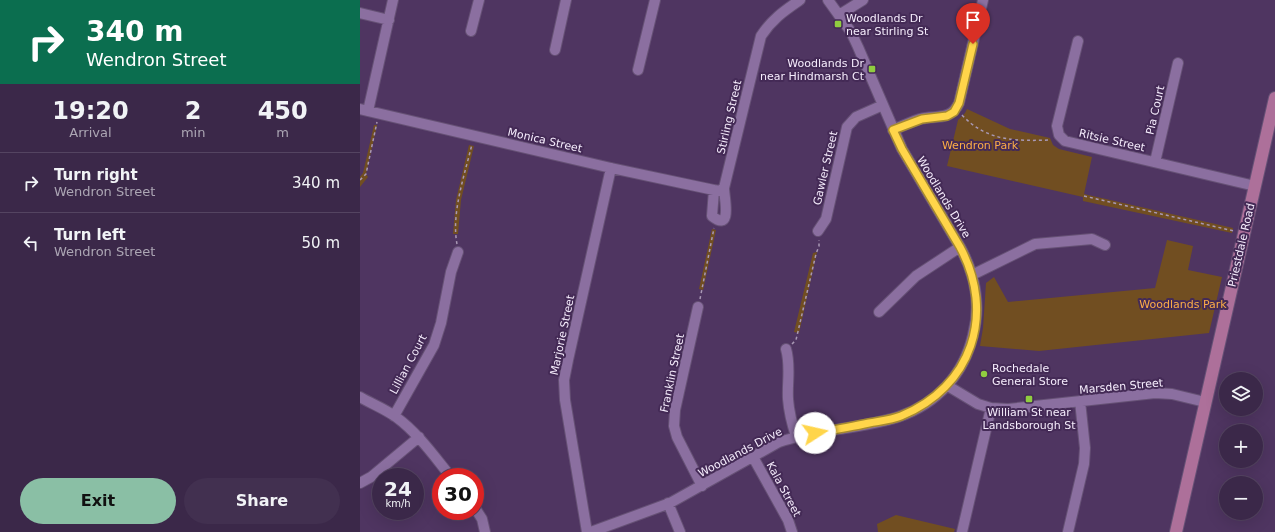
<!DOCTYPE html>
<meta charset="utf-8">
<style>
:root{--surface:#3b2849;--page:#423050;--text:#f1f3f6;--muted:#aca6b4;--line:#544461;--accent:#8abfa5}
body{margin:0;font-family:"DejaVu Sans",sans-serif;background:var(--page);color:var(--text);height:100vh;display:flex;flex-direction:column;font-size:15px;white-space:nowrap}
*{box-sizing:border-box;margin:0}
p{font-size:13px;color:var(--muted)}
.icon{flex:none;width:22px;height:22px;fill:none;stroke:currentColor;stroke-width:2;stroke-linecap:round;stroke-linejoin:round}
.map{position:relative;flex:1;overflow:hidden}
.side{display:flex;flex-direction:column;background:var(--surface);width:360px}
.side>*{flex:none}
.hud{background:#0b6e4f;color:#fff;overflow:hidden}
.fabs{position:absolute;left:859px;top:372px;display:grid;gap:8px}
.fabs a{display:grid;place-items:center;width:44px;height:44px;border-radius:50%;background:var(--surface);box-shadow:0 4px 16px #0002,0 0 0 1px var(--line);font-size:20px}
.speed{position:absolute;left:12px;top:468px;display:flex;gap:8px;font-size:20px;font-weight:700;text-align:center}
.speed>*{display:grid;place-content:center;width:52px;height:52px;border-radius:50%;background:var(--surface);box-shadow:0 4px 16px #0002,0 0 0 1px var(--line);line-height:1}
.speed small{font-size:10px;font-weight:400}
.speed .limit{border:6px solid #d22;background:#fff;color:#111}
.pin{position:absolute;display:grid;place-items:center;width:34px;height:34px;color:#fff;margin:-41px -17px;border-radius:50% 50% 50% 0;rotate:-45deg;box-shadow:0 0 4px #0007}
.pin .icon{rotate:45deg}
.me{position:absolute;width:44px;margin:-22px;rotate:80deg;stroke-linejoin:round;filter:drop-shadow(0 0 3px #0008)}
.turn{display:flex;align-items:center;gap:14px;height:84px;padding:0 20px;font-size:18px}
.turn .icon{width:52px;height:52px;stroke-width:2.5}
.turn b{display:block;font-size:28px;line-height:34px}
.eta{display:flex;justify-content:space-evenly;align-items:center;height:68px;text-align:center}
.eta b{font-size:24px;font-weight:800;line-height:28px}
.primary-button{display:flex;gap:8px;margin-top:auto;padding:8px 20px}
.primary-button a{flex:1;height:46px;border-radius:24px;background:var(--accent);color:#111;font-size:16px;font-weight:800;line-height:46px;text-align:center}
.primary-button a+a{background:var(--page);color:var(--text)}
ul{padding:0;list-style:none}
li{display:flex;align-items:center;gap:12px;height:60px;padding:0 20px;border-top:1px solid var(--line)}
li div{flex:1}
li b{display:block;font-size:15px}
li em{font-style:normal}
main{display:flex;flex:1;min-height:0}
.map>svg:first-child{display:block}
.green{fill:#714e21}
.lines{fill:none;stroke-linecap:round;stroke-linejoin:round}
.street-casing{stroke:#665175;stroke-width:12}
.secondary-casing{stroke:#665175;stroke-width:14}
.path{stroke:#a999b5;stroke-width:1.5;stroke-dasharray:3 3;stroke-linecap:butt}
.street{stroke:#8b6fa0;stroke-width:10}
.secondary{stroke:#ad709a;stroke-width:12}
.route-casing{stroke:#a68a30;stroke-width:10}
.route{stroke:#ffd54a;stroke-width:7}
.poi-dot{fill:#90cd40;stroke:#442a56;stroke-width:1.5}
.labels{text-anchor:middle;stroke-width:4;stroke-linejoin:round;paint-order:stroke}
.poi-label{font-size:11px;fill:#f5ecfc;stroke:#442a56;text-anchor:start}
.street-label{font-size:11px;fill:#f5ecfc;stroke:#442a56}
.park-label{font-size:11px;fill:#fcad46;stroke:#442a56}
</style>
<main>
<section class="side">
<div class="hud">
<div class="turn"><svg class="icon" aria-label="right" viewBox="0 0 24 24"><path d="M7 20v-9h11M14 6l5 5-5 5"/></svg><div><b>340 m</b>Wendron Street</div></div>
</div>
<div class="eta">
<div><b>19:20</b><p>Arrival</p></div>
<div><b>2</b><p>min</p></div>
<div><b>450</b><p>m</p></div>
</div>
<ul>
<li><svg class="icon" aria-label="right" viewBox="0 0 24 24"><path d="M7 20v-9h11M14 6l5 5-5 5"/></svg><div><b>Turn right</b><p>Wendron Street</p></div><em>340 m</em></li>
<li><svg class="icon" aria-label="left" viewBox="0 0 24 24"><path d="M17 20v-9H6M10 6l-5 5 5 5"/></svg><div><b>Turn left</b><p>Wendron Street</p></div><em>50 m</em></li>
</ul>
<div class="primary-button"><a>Exit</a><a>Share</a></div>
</section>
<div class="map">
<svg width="915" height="532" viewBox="0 0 915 532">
<rect width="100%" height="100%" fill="#4f3561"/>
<!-- green -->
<path class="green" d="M 607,109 L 650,129 L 690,138 L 693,145 L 699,149 L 732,157 L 724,194 L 873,228 L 872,233 L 723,201 L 723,197 L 587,166 L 598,120 L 605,113 Z
M 14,125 L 17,125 L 6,174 L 8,177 L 0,187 L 0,177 L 3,173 Z
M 109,145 L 114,146 L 101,200 L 98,234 L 93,234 L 96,200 Z
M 352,229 L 356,230 L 343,290 L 339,289 Z
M 807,240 L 833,246 L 828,270 L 862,277 L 849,333 L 679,351 L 620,346 L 623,328 L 626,283 L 634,277 L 648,302 L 795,288 Z
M 457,252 L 439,333 L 434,332 L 453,253 Z
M 536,515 L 595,529 L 594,532 L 518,532 L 517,524 Z"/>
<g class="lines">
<!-- street casing -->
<g class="street-casing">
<path id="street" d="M 0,13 L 29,20
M 479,15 L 503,0
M 111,31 L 119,0
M 718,41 L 697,126 L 699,135 L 705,141 L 895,186
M 195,50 L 206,0
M 278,70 L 295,0
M 0,109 L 251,168 L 354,190 L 360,191 L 364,188
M 8,111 L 33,0
M 533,130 C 542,126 551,122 560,119 C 576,115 591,121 599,103 L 623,0
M 795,162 L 818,63
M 354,190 L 352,216 C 373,233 364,197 364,188 L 401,36 C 412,19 424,11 440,0
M 458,231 L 466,219 L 487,127 L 496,117 L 523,105
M 612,275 L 675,244 L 732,239 L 745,245
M 338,307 L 315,410 L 314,426 L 317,437 L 342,486
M 519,312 L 556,276 L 600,247
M 426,349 C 431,366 427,382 428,399 C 429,412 432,424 436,436
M 588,386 L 618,404 L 631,408 L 648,409 L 795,393 L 812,394 L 845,402
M 0,397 C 12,404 25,409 36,417 C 58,433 74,456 91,477
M 34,416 L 74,345 L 81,323 L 91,272 L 98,252
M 393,457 L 428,520 L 432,532
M 0,483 L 11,477 L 59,437
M 308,503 L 320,532
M 115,508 L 122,519 L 125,532
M 227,532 L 205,400 L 204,380 L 208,360 L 251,168
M 231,532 L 310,503 L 419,442 C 458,429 500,429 538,417 C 577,404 604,374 613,335 C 621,305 615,274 600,247 L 542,149 L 498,47 L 491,32 L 468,0
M 602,532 L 631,408
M 708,532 L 724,464 L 725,448 L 720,401"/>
</g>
<!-- secondary casing -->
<g class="secondary-casing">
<path id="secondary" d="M 816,532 L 915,98"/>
</g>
<!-- path -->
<path class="path" d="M 602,115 C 627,142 657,141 691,140
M 0,180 L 6,174 L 17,122
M 724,196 L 874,231
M 97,244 C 91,213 105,174 112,144
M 340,299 L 354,228
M 432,344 L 436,340 L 456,254 L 459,246 L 459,240"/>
<!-- street -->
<use href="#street" class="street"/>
<!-- secondary -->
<use href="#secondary" class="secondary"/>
</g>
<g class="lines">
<!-- route casing -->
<g class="route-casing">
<path id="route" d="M 455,433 C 473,430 491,427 509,423 C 519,421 531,420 541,416 C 612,387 636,314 600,247 L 542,149 L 533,130 L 562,119 L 587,116 L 594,112 L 599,103 L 613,44"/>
</g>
<!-- route -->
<use href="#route" class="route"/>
</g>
<!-- markers -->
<g class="poi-dot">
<rect x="474" y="20" width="8" height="8" rx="2"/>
<rect x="508" y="65" width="8" height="8" rx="2"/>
<circle cx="624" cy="374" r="4"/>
<rect x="665" y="395" width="8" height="8" rx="2"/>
</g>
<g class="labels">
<!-- poi labels -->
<g class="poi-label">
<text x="486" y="22">Woodlands Dr<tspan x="486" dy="13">near Stirling St</tspan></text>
<text x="504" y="67" text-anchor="end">Woodlands Dr<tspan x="504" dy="13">near Hindmarsh Ct</tspan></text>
<text x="632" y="372">Rochedale<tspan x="632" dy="13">General Store</tspan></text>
<text x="669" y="416" text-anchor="middle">William St near<tspan x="669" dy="13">Landsborough St</tspan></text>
</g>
<!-- street labels -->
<g class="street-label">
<text transform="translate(795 110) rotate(-77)" y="4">Pia Court</text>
<text transform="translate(369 117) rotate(-77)" y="4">Stirling Street</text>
<text transform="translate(185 140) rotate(13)" y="4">Monica Street</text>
<text transform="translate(752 140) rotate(13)" y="4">Ritsie Street</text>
<text transform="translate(465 168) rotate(-77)" y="4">Gawler Street</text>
<text transform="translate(584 197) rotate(59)" y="4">Woodlands Drive</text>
<text transform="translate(881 245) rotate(-77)" y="4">Priestdale Road</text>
<text transform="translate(202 335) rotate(-78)" y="4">Marjorie Street</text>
<text transform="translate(48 364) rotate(-62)" y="4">Lillian Court</text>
<text transform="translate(312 373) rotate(-78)" y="4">Franklin Street</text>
<text transform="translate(761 386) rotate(-5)" y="4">Marsden Street</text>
<text transform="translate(380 452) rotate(-28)" y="4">Woodlands Drive</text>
<text transform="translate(424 489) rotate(62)" y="4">Kala Street</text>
</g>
<!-- park labels -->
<g class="park-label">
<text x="620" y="149">Wendron Park</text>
<text x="823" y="308">Woodlands Park</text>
</g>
</g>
</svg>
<div class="fabs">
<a><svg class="icon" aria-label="layers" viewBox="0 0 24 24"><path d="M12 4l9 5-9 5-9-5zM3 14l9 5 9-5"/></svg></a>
<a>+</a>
<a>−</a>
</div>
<div class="speed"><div>24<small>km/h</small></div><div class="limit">30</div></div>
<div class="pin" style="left:613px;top:44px;background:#d93025"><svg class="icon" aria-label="arrive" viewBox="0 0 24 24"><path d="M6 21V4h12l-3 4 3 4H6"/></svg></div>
<svg class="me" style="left:455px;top:433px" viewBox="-20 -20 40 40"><circle r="19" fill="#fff"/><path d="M0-13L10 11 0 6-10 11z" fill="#ffd54a"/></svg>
</div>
</main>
